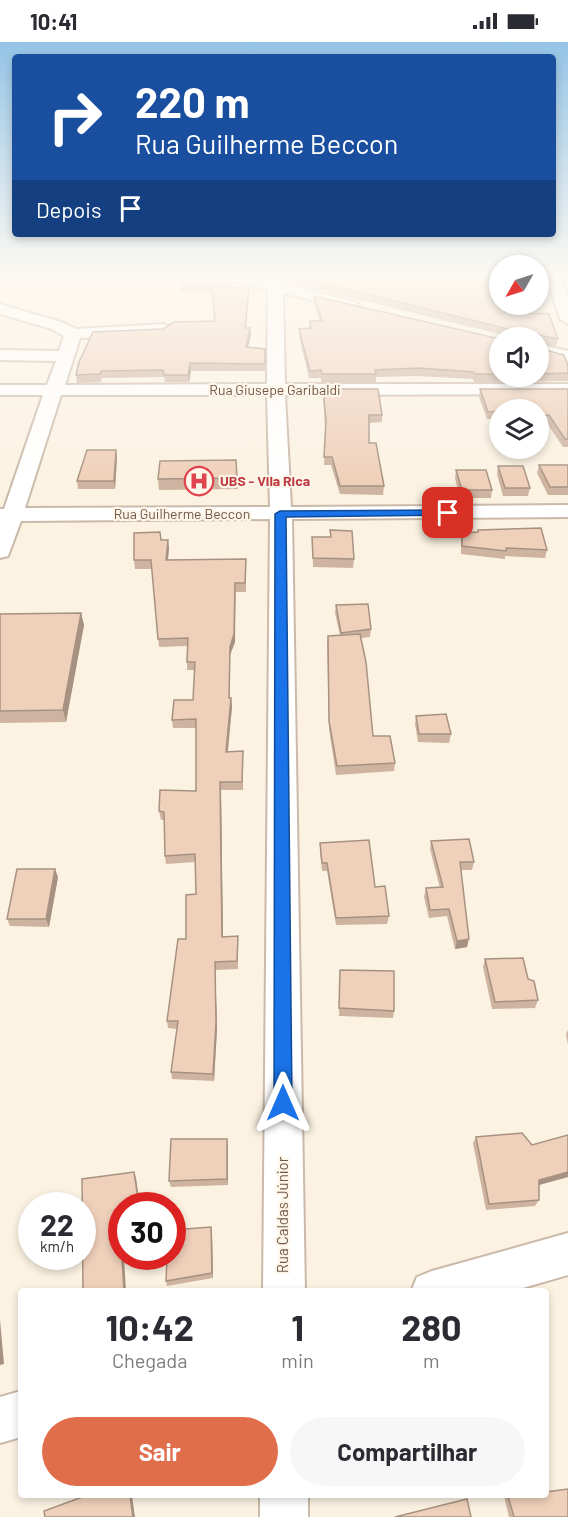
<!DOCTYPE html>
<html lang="pt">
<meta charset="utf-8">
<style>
:root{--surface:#fff;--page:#f7f7f7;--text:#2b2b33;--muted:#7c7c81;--accent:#e16e4b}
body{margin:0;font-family:Barlow,sans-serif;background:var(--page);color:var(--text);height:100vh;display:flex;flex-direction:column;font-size:22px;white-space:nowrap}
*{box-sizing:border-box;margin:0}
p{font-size:20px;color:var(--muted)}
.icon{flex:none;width:33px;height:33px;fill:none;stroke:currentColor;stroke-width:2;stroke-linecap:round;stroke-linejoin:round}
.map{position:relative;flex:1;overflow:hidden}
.details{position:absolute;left:18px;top:1246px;width:531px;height:210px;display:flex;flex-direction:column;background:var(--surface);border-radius:6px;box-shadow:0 3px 9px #0003}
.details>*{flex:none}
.banner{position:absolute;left:12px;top:12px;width:544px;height:183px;border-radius:6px;box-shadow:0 3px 9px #0003;background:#1a4fa0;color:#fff;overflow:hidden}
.needle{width:39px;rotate:231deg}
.controls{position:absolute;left:489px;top:213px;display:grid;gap:12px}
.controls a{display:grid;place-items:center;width:60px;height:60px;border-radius:50%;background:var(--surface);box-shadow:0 3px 9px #0003;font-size:30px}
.speed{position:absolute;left:18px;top:1150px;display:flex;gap:12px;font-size:30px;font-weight:700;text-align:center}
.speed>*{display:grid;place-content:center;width:78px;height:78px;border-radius:50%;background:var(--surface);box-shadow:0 3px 9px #0003;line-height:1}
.speed small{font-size:15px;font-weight:400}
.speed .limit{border:9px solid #d22;background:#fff;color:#111}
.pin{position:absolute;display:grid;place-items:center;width:51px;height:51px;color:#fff;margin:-26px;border-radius:12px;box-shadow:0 3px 9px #0006}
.me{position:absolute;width:66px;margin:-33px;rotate:0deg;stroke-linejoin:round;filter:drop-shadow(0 0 4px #0008)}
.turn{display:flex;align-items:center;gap:21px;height:126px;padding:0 24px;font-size:27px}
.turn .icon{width:78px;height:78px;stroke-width:2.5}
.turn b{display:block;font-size:42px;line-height:51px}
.then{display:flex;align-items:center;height:57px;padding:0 24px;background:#0003;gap:12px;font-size:22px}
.eta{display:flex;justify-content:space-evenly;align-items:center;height:102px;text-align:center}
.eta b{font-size:36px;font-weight:700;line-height:42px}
.action{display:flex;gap:12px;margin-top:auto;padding:12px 24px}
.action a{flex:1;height:69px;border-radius:36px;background:var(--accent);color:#fff;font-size:24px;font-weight:700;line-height:69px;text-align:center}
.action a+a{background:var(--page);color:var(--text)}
.status{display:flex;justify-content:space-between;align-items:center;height:42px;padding:0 30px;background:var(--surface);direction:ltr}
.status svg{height:16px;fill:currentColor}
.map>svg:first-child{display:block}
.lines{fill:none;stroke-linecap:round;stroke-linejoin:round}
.minor-casing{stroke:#cbb9a9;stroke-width:4}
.minor{fill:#fff;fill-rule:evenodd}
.wall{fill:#ceb3a0}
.shaded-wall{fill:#a79282}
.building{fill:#efd0ba;stroke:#a79282;stroke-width:1.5}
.route{fill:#1a73e8;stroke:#114b97;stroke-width:1.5}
.labels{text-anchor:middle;stroke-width:4.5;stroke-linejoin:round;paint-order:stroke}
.far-street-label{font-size:14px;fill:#715849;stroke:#fef6e8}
.far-health-label{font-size:14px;font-weight:bold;fill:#be3a42;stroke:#fef6e8;text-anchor:start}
.street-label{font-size:15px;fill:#715849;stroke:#fef6e8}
</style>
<div class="status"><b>10:41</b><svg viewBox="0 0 49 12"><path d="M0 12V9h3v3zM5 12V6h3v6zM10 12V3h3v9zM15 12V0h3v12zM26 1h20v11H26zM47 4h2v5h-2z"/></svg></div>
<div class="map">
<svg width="568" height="1475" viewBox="0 0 568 1475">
<rect width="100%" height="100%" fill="#fbf2e2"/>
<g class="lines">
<!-- minor casing -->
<g class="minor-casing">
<path id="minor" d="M 218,233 L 244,233 L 268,239 L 268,233 L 282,233 L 282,242 L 356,260 L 359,263 L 351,268 L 283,251 L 285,342 L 568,342 L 568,352 L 285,353 L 291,465 L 568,463 L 568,475 L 292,477 L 305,1250 L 263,1250 L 270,477 L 21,479 L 8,514 L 0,516 L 0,467 L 4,467 L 43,353 L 0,353 L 0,343 L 47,343 L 56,319 L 0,318 L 0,308 L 59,309 L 64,294 L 52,287 L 0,272 L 0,262 L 64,281 L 76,287 L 164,282 L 172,287 L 164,292 L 80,296 L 65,343 L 267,342 L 268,248 L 220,236 ZM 61,353 L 267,353 L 270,465 L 25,466 Z
M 546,233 L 560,233 L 568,255 L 568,282 L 560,277 Z
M 538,302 L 568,309 L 568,319 L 538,312 Z
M 568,1191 L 568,1233 L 509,1250 L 411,1250 L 417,1235 L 432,1229 Z
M 21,1349 L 21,1395 L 0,1401 L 0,1355 Z
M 260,1454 L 308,1454 L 308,1475 L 260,1475 Z"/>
</g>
<!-- minor -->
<use href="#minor" class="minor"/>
</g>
<!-- wall -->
<path class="wall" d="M 292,233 L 500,262 L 522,262 L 512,270 L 558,297 L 556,304 L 538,301 L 538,296 L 503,296 L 503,293 L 292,241 Z
M 231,241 L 228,245 L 249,245 L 246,286 L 251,293 L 248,305 L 265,307 L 265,329 L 191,329 L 189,340 L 165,340 L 164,335 L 102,336 L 101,340 L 77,341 L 76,333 L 163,287 L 215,279 L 212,250 L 180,250 L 180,243 Z
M 314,254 L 500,297 L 500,334 L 538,334 L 538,306 L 568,324 L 568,339 L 474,340 L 473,337 L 417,334 L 376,335 L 376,340 L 321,340 L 321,336 L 309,336 L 299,294 L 299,287 L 309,286 L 310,279 L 320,279 L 314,261 Z
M 323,347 L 382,373 L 382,380 L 369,381 L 369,401 L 384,444 L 383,453 L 340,452 L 331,423 L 324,423 L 325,386 Z
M 480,347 L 568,347 L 568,405 L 563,405 L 547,381 L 538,381 L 538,368 L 500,368 L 500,377 L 487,377 L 479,355 Z
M 116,408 L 117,416 L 115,447 L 78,447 L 77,439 Z
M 236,418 L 238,447 L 159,448 L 158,437 Z
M 539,423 L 568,423 L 568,453 L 548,453 L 537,431 Z
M 498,424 L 530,446 L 528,454 L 503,454 L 497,432 Z
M 456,428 L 492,448 L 491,456 L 460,456 L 455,436 Z
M 330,488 L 354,517 L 353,526 L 313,525 L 312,495 L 330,495 Z
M 478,488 L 547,508 L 545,516 L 505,514 L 505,517 L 461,512 L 461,499 L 462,491 L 477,490 Z
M 161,498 L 169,506 L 168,518 L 246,517 L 246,550 L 236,550 L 235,600 L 230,613 L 230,656 L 231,656 L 232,665 L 227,710 L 243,717 L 243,748 L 221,748 L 223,895 L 238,894 L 238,927 L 215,928 L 217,987 L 214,1039 L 172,1037 L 171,1030 L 177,987 L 168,986 L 167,979 L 196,852 L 195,820 L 166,822 L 165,814 L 164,778 L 161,778 L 159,769 L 196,749 L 196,686 L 173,686 L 172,678 L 193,658 L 195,628 L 187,628 L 187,604 L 159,605 L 152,527 L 135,527 L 134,518 Z
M 336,563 L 371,587 L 370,595 L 361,596 L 373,694 L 395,721 L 394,729 L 336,733 L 329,687 L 327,602 L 328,594 L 340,593 L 335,571 Z
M 81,571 L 84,583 L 66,680 L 0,681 L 0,572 Z
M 416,674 L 451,692 L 449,701 L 418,700 L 415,682 Z
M 431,799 L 474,820 L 472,828 L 461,828 L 467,905 L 455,907 L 447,874 L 429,876 L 424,855 L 426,846 L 440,846 L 430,807 Z
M 320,801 L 375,845 L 389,874 L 387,882 L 336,883 L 327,829 L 322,829 L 320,809 Z
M 58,835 L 49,885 L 10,884 L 7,877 Z
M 485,917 L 538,958 L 535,966 L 492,967 L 483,925 Z
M 340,928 L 394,969 L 393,976 L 339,974 Z
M 568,988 L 568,1003 L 566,992 Z
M 476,1095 L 532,1103 L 568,1135 L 539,1143 L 539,1158 L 535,1164 L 486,1168 L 473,1101 Z
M 228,1104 L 228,1143 L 171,1145 L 169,1139 Z
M 211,1185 L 212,1191 L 213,1236 L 167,1244 L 166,1239 Z
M 504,1454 L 546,1454 L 568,1475 L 509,1475 Z"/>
<!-- shaded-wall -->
<path class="shaded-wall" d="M 231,234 L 231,241 L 224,250 L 224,243 Z
M 249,245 L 249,252 L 245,293 L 245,286 Z
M 514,262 L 522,262 L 503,277 L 504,270 Z
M 250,286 L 251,293 L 246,312 L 246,305 Z
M 190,321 L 191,329 L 189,340 L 188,333 Z
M 116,408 L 117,416 L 115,447 L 114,439 Z
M 168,498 L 169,506 L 167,526 L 166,518 Z
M 235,541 L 235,600 L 230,613 L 230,665 L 230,605 Z
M 81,571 L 84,583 L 66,680 L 63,668 Z
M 231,656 L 232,665 L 227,718 L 226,710 Z
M 220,740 L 221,748 L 223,903 L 222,895 Z
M 55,827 L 58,835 L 49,885 L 46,877 Z
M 469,897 L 467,905 L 455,907 L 457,899 Z
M 215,920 L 217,987 L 214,1039 L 213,1032 Z
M 227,1097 L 228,1104 L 228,1143 L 227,1137 Z
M 134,1130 L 136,1136 L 140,1164 L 139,1164 Z
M 568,1130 L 568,1135 L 535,1144 L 539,1138 Z
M 211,1185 L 212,1191 L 213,1236 L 212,1231 Z
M 122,1215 L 124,1215 L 126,1250 L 124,1250 Z
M 0,1278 L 4,1322 L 0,1323 Z
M 130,1454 L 132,1454 L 135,1475 L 133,1475 Z"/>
<!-- building -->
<path class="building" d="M 183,233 L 226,233 L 231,234 L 224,243 L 180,243 Z
M 292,233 L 494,233 L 500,234 L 500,262 L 514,262 L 504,270 L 549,272 L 558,297 L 538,293 L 538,296 L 503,296 L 503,291 L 510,289 L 508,287 L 292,234 Z
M 212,245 L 249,245 L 245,286 L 250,286 L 246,305 L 265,307 L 265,322 L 190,321 L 188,333 L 164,333 L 163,328 L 101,329 L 100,332 L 76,333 L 79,320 L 93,290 L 163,287 L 174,280 L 215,279 Z
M 314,254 L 500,297 L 500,332 L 475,332 L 474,330 L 418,326 L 375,328 L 376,332 L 322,332 L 321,328 L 310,329 L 299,287 L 311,286 L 310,279 L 322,279 Z
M 538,306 L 564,313 L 568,324 L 568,331 L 538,332 Z
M 323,347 L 378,347 L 382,373 L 369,373 L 369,401 L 376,401 L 384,444 L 340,444 L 332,415 L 324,415 L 326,379 Z
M 480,347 L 568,347 L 568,397 L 565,397 L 549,373 L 538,374 L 538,368 L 500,368 L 500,369 L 488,370 Z
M 87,408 L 116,408 L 114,439 L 77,439 Z
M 236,418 L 237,436 L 158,437 L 160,419 Z
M 539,423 L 568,423 L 568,445 L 550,445 Z
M 498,424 L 523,424 L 530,446 L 505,446 Z
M 456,428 L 486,428 L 492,448 L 462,448 Z
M 541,486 L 547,508 L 506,506 L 506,509 L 462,504 L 462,491 L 478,490 L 478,488 Z
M 330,488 L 352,489 L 354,517 L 313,516 L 312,495 L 331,495 Z
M 160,490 L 161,498 L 168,498 L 166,518 L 246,517 L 245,541 L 235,541 L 234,592 L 230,605 L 229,656 L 231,656 L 226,710 L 243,709 L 242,740 L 220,740 L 222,895 L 238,894 L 237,919 L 215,920 L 216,980 L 213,1032 L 171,1030 L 178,979 L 167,979 L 178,897 L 186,897 L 186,853 L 196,852 L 195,812 L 165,814 L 164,770 L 159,769 L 160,748 L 196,749 L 196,677 L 172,678 L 174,658 L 193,658 L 195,620 L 187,620 L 188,596 L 158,597 L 151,518 L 134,518 L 134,491 Z
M 368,562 L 371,587 L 341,591 L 336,563 Z
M 81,571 L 63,668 L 0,669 L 0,572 Z
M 360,592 L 366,620 L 373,694 L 390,694 L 395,721 L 337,724 L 329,679 L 328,594 Z
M 446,672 L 451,692 L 419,692 L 416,674 Z
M 469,797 L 474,820 L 460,820 L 469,897 L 457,899 L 449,867 L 430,868 L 426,846 L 443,845 L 431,799 Z
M 369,798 L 375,845 L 385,844 L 389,874 L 336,876 L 327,821 L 322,821 L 320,801 Z
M 17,827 L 55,827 L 46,877 L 7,877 Z
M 523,916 L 528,937 L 534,939 L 538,958 L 495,960 L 485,917 Z
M 340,928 L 394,929 L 394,969 L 339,966 Z
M 522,1091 L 532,1103 L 568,1093 L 568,1130 L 539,1138 L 539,1158 L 489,1162 L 476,1095 Z
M 171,1097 L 227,1097 L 227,1137 L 169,1139 Z
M 134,1130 L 139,1164 L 122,1164 L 122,1215 L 124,1250 L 83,1250 L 82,1137 Z
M 211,1185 L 212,1231 L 166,1239 L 167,1215 L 172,1215 L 172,1188 Z
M 568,1447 L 568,1475 L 514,1475 L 508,1454 L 546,1454 L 546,1450 Z
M 85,1454 L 130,1454 L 133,1475 L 45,1475 L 44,1469 Z
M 467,1457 L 471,1475 L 395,1475 Z"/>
<!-- sky -->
<linearGradient id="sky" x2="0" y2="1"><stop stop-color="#94c4e6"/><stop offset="0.53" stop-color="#fdf9f2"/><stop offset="1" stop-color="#fdf9f2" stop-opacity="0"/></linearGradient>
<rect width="568" height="440" fill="url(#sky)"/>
<!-- route -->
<path class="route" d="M 448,468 L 453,471 L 452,473 L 286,475 L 292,1061 L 289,1067 L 283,1070 L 276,1067 L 274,1061 L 275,472 L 280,469 Z"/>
<!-- icons -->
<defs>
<g id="hospital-ring" transform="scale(1.5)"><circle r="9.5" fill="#fef6e8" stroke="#e0444e" stroke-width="1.5"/><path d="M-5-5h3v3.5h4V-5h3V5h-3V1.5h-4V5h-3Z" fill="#e0444e"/></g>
</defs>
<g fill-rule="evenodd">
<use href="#hospital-ring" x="199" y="439"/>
</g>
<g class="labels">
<!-- far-street labels -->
<g class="far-street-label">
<text x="275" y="353">Rua Giusepe Garibaldi</text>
<text x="182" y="477">Rua Guilherme Beccon</text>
</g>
<!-- far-health labels -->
<g class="far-health-label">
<text x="220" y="444">UBS - Vila Rica</text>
</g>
<!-- street labels -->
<g class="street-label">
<text transform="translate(283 1173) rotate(-90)" y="5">Rua Caldas Júnior</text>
</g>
</g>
</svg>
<div class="controls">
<a><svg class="needle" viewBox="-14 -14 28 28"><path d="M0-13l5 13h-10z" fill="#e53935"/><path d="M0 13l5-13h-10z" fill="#7c7c81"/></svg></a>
<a><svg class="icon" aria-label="sound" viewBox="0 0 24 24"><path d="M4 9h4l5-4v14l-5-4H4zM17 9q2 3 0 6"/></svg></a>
<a><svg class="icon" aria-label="layers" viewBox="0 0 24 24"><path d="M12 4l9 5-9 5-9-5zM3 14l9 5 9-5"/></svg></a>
</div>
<div class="speed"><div>22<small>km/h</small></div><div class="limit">30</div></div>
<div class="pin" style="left:448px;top:471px;background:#d93025"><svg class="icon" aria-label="arrive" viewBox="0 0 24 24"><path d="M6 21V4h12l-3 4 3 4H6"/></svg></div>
<svg class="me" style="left:283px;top:1061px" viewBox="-20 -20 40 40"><path d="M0-17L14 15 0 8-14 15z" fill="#1a73e8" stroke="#fff" stroke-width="4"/></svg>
<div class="banner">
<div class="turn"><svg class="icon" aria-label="right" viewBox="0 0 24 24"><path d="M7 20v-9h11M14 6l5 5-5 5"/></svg><div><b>220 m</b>Rua Guilherme Beccon</div></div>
<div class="then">Depois<svg class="icon" aria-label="arrive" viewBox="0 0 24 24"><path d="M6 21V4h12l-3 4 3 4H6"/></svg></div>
</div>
<section class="details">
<div class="eta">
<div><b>10:42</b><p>Chegada</p></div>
<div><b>1</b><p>min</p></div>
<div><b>280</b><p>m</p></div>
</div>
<div class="action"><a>Sair</a><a>Compartilhar</a></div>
</section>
</div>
